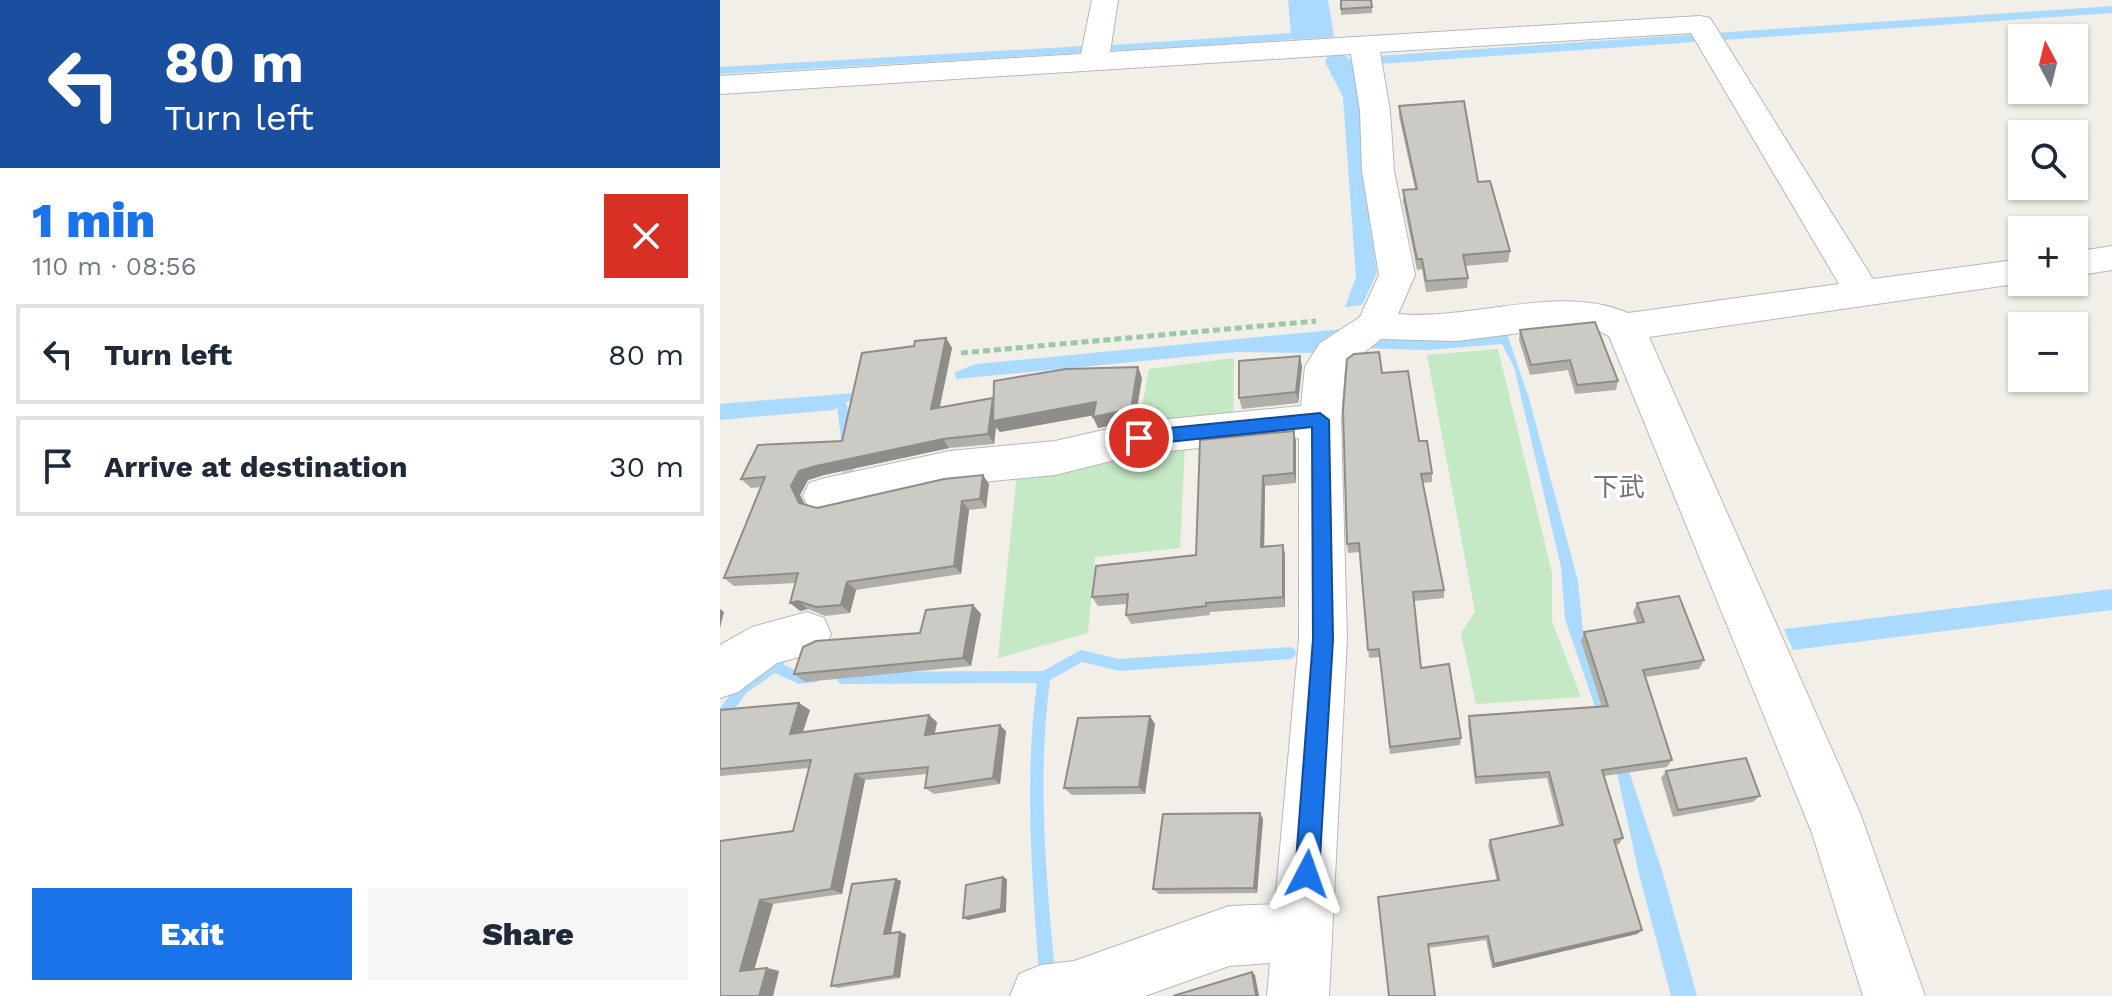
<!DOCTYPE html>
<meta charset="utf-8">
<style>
:root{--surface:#fff;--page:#f6f6f7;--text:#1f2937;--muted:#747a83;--line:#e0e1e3;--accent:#1a73e8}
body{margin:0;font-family:"Work Sans","Noto Sans JP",sans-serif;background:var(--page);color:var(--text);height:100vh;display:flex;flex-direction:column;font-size:30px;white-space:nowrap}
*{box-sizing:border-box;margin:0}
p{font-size:26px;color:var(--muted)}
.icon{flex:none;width:44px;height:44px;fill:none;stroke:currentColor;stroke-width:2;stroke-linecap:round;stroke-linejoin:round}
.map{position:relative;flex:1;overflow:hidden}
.panel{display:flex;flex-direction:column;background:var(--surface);width:720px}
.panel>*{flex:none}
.guide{background:#1a4fa0;color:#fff;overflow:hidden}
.needle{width:52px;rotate:353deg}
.fabs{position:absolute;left:1288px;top:24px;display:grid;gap:16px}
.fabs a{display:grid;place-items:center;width:80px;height:80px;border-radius:0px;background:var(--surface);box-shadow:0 2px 6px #0004;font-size:40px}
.pin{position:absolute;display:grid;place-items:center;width:68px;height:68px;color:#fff;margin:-34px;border:4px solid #fff;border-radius:50%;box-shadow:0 2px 8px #0007}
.me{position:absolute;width:88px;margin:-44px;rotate:4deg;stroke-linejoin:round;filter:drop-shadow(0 0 6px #0008)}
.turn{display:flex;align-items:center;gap:28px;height:168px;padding:0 32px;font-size:36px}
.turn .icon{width:104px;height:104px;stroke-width:2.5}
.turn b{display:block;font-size:56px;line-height:68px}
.round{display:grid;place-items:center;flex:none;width:84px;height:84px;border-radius:0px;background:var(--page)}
.summary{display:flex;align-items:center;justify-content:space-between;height:136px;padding:0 32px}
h1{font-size:48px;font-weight:800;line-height:60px;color:var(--accent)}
.action{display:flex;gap:16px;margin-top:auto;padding:16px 32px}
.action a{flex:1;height:92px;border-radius:0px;background:var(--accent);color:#fff;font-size:32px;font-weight:800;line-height:92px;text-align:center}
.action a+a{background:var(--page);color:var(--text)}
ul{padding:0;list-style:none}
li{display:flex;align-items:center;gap:24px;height:100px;margin:0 16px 12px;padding:0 16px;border:4px solid var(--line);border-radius:0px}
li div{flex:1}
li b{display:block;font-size:30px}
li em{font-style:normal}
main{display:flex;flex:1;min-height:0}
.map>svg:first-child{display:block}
.green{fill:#c5e8c5}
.water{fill:#aadaff}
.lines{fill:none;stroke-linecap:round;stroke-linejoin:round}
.stream{fill:#aadaff;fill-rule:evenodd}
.minor-casing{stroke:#b5b8bc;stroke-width:2}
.path{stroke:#9cc7a9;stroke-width:5;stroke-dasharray:7 4;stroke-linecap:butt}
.minor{fill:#fff;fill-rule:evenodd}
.wall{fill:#afaea9}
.shaded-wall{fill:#8f8d8a}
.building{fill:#cccac5;stroke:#8f8d8a;stroke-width:2}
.route{fill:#1a73e8;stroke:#114b97;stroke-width:2}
.labels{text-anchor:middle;stroke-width:7;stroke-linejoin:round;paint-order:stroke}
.neighbourhood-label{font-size:26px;fill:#70757a;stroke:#fff}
</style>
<main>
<section class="panel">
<div class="guide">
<div class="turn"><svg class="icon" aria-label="left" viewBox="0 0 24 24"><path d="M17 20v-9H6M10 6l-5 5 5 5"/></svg><div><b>80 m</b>Turn left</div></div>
</div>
<div class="summary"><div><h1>1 min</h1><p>110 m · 08:56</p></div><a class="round" style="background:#d93025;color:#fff"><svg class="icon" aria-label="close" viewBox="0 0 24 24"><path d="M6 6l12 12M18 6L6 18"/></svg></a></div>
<ul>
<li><svg class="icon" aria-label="left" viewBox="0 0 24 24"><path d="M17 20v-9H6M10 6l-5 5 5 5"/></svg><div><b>Turn left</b></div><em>80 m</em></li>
<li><svg class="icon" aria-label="arrive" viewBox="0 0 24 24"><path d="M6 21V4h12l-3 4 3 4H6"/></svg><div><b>Arrive at destination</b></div><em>30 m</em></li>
</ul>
<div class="action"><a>Exit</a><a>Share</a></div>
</section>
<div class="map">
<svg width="1392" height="996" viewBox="0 0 1392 996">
<rect width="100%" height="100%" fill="#f1efe8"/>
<!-- green -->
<path class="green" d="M 778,349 L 832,573 L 832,621 L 861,697 L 756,704 L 741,633 L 755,612 L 707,355 Z
M 514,358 L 513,419 L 418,430 L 429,369 Z
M 465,444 L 460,548 L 375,557 L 368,633 L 278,658 L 297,473 Z"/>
<!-- water -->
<path class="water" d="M 568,0 L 608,0 L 614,37 L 391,51 L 392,45 L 571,33 Z
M 1392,6 L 1392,13 L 659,64 L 657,56 Z
M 364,46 L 362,53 L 0,74 L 0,67 Z
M 622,53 L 632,61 L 643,112 L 643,177 L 657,273 L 642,305 L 625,307 L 636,277 L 623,97 L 605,62 L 608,55 Z
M 623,329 L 596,353 L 516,352 L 236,379 L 235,372 L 256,364 Z
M 787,334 L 808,395 L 858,581 L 863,632 L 943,874 L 977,996 L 951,996 L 918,870 L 896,768 L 845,619 L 841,567 L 794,367 L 782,344 L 708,350 L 641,348 L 649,341 Z
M 133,393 L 131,400 L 113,410 L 0,420 L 0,404 Z
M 1392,589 L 1392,610 L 1073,650 L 1064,629 Z"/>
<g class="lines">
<!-- stream -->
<path class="stream" d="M 122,401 L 127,405 C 130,430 138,460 131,484 L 123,484 L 122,481 L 124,464 L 117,405 Z
M 570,647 L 574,649 L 576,653 L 574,657 L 570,659 L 399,671 L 362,662 L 330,680 C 317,778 326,875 335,973 L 332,978 L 327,981 L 322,978 L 319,973 C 312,876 304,780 317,683 L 122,684 L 118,682 L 116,678 L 118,674 L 122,672 L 323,671 L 361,650 L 399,659 Z
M 59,657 L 63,659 L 64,665 L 80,672 L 97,674 L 99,678 L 97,682 L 79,684 L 55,673 L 26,693 L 5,723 L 0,725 L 0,708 L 18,685 Z"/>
<!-- minor casing -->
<g class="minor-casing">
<path id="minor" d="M 372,0 L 398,0 L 390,52 L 980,16 L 990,18 L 1153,279 L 1302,259 L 1302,282 L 1306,282 L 1302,283 L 929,337 L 1140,813 L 1205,996 L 1143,996 L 1092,833 L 889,336 L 875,329 L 846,327 L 737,341 L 661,339 L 625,368 L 621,420 L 627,639 L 609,996 L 547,996 L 550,963 L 509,966 L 425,996 L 290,996 L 299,974 L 321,965 L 354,961 L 509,906 L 555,904 L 579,639 L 579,438 L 419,454 L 335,475 L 230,485 L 105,514 L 89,509 L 83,496 L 89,483 L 105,478 L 230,451 L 335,441 L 419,422 L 581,406 L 585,367 L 591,357 L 600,343 L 640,317 L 659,275 L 642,171 L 640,111 L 631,54 L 0,94 L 0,76 L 361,54 ZM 971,33 L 1119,284 L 908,313 C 838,283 754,321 678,314 L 695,275 L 674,171 L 670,111 L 660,52 Z
M 1392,246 L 1392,270 L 1354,276 L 1354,252 Z
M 87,612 L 104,618 L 111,634 L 104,650 L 57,663 L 18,692 L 0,698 L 0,645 L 32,627 Z"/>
</g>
<!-- path -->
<path class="path" d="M 241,353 L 596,321"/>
<!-- minor -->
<use href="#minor" class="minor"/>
</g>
<!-- wall -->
<path class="wall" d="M 621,0 L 652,7 L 652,13 L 621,15 Z
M 679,106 L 758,182 L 790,251 L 788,262 L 745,266 L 748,278 L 747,288 L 706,292 L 702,269 L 697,270 L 683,201 L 683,190 L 695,189 L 679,116 Z
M 800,330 L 898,381 L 896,390 L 855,394 L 848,370 L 810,375 L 799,340 Z
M 226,338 L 232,348 L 220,407 L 273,398 L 418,367 L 422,378 L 415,420 L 378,428 L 373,417 L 373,415 L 280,432 L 276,427 L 274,444 L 229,448 L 104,475 L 88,480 L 80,495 L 85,504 L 97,508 L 269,484 L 266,508 L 249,510 L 241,574 L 136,590 L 130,613 L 105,616 L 88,609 L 80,611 L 76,583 L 14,586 L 4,578 L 41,487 L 31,488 L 21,479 L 122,441 L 194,346 Z
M 580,356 L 582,367 L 578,403 L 522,409 L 519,398 Z
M 662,373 L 712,473 L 712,482 L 703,483 L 724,590 L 724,598 L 694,601 L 701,668 L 741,738 L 740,745 L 670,754 L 660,657 L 649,658 L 640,552 L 628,553 L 627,544 Z
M 480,440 L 576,441 L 576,483 L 545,486 L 544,547 L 563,545 L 565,555 L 565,607 L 490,612 L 490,615 L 411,624 L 406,615 L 407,604 L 378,606 L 372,597 L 476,555 Z
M 917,603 L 984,660 L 979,669 L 925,677 L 952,760 L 947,767 L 884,776 L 903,838 L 899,844 L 896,845 L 922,930 L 917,934 L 772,968 L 766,940 L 708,948 L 658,897 L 777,881 L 768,845 L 770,840 L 839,825 L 827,778 L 755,784 L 748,724 L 749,716 L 882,707 L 861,641 L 864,632 L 917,623 L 913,612 Z
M 253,605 L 261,614 L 251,666 L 85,682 L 74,674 L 200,633 Z
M 0,710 L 90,710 L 83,732 L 217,722 L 215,733 L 286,731 L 280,784 L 214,794 L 205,788 L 207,774 L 145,780 L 122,894 L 53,904 L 34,970 L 47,968 L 59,971 L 53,996 L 0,996 L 0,841 L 73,831 L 89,768 L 0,776 Z
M 435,724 L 425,794 L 352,795 L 344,788 Z
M 946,771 L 1040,796 L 1033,802 L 953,817 L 941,778 Z
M 540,813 L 543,819 L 537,893 L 439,894 L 433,889 Z
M 176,879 L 181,881 L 171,933 L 186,934 L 180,978 L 118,988 L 111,986 Z"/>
<!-- shaded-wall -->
<path class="shaded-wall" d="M 226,338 L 232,348 L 217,419 L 211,409 Z
M 580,356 L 582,367 L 578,403 L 576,392 Z
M 418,367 L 422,378 L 415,420 L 378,428 L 373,417 Z
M 273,398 L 376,402 L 381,414 L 280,432 L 276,427 L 274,444 L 268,434 Z
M 574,431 L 576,441 L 576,483 L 574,473 Z
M 223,439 L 229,448 L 104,475 L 88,480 L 80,495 L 88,512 L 79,503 L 71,486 L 79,471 L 96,466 Z
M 263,475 L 269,484 L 266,508 L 260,499 Z
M 543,476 L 545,486 L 544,557 L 541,547 Z
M 242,501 L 249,510 L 241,574 L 234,566 Z
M 563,545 L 565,555 L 565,607 L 563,597 Z
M 127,582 L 136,590 L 130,613 L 121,605 Z
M 78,601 L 88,609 L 80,611 L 70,603 Z
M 253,605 L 261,614 L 251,666 L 243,658 Z
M 0,609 L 4,612 L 0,628 Z
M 79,703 L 90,710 L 80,740 L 70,734 Z
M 209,715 L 217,722 L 213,741 L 205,735 Z
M 430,716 L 435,724 L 425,794 L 419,787 Z
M 280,725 L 286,731 L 280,784 L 273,778 Z
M 135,774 L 145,780 L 122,894 L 111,889 Z
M 540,813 L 543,819 L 537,893 L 534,888 Z
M 283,877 L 287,879 L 286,912 L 248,920 L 243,918 Z
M 176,879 L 181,881 L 170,937 L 164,934 Z
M 40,900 L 53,904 L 33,974 L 20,971 Z
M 922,930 L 917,934 L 772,968 L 774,964 Z
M 180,932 L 186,934 L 180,978 L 174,976 Z
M 47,968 L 59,971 L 53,996 L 39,996 Z
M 532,972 L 535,975 L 539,996 L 536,996 Z"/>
<!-- building -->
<path class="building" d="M 621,0 L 651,0 L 652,7 L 621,9 Z
M 744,101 L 758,182 L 770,181 L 790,251 L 743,255 L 748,278 L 706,281 L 702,259 L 697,259 L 683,190 L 697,189 L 679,106 Z
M 875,322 L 898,381 L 857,385 L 850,360 L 811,365 L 800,330 Z
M 226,338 L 211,409 L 273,398 L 268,434 L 223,439 L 96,466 L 79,471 L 71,486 L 79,503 L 97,508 L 224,479 L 263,475 L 260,499 L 242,501 L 234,566 L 127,582 L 121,605 L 96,607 L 78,601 L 70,603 L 78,573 L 4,578 L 45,477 L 21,479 L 38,445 L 122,441 L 142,353 L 194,346 L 195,341 Z
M 659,352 L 662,373 L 688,371 L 699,441 L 707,441 L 712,473 L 701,474 L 724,590 L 693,592 L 701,668 L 729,664 L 741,738 L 670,747 L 659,649 L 648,650 L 639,543 L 627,544 L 623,410 L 627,359 L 634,354 Z
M 580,356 L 576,392 L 519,398 L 519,361 Z
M 418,367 L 411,409 L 373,417 L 376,402 L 273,421 L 274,381 L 346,369 Z
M 574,431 L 574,473 L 543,476 L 541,547 L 563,545 L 563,597 L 486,603 L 486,606 L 406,615 L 408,594 L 372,597 L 376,566 L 476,555 L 480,440 Z
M 959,596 L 984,660 L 923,670 L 952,760 L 882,770 L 903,838 L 894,840 L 922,930 L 774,964 L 768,936 L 708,944 L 715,996 L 669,996 L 658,897 L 779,880 L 770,840 L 843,825 L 829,772 L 756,777 L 749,716 L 888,706 L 864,632 L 924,622 L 917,603 Z
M 253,605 L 243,658 L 74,674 L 83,647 L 96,641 L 200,633 L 206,610 Z
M 79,703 L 70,734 L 209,715 L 205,735 L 280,725 L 273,778 L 205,788 L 208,767 L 135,774 L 111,889 L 40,900 L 20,971 L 47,968 L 39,996 L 0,996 L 0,841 L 73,831 L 91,760 L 0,769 L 0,710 Z
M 430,716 L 419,787 L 344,788 L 358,718 Z
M 1026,758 L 1040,796 L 958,810 L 946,771 Z
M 540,813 L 534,888 L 433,889 L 443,814 Z
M 283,877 L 281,909 L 243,918 L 246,885 Z
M 176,879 L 164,934 L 180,932 L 174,976 L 111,986 L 132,884 Z
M 532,972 L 536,996 L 453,996 Z"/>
<!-- route -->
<path class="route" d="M 600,413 L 609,420 L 613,639 L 599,874 L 596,882 L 587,886 L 579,882 L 575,874 L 593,639 L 592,427 L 419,445 L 411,438 L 419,431 Z"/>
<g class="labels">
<!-- neighbourhood labels -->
<g class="neighbourhood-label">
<text x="899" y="496">下武</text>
</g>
</g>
</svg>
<div class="fabs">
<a><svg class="needle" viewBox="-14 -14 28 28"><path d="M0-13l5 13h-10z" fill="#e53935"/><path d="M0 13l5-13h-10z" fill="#747a83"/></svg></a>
<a><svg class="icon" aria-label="search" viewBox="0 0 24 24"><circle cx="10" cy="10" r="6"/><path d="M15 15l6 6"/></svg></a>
<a>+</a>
<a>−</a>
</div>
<div class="pin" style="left:419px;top:438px;background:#d93025"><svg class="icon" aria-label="arrive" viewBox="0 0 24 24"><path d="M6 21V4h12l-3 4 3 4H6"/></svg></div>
<svg class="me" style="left:587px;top:874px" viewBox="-20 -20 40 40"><path d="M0-17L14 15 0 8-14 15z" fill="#1a73e8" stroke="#fff" stroke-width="4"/></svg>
</div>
</main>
